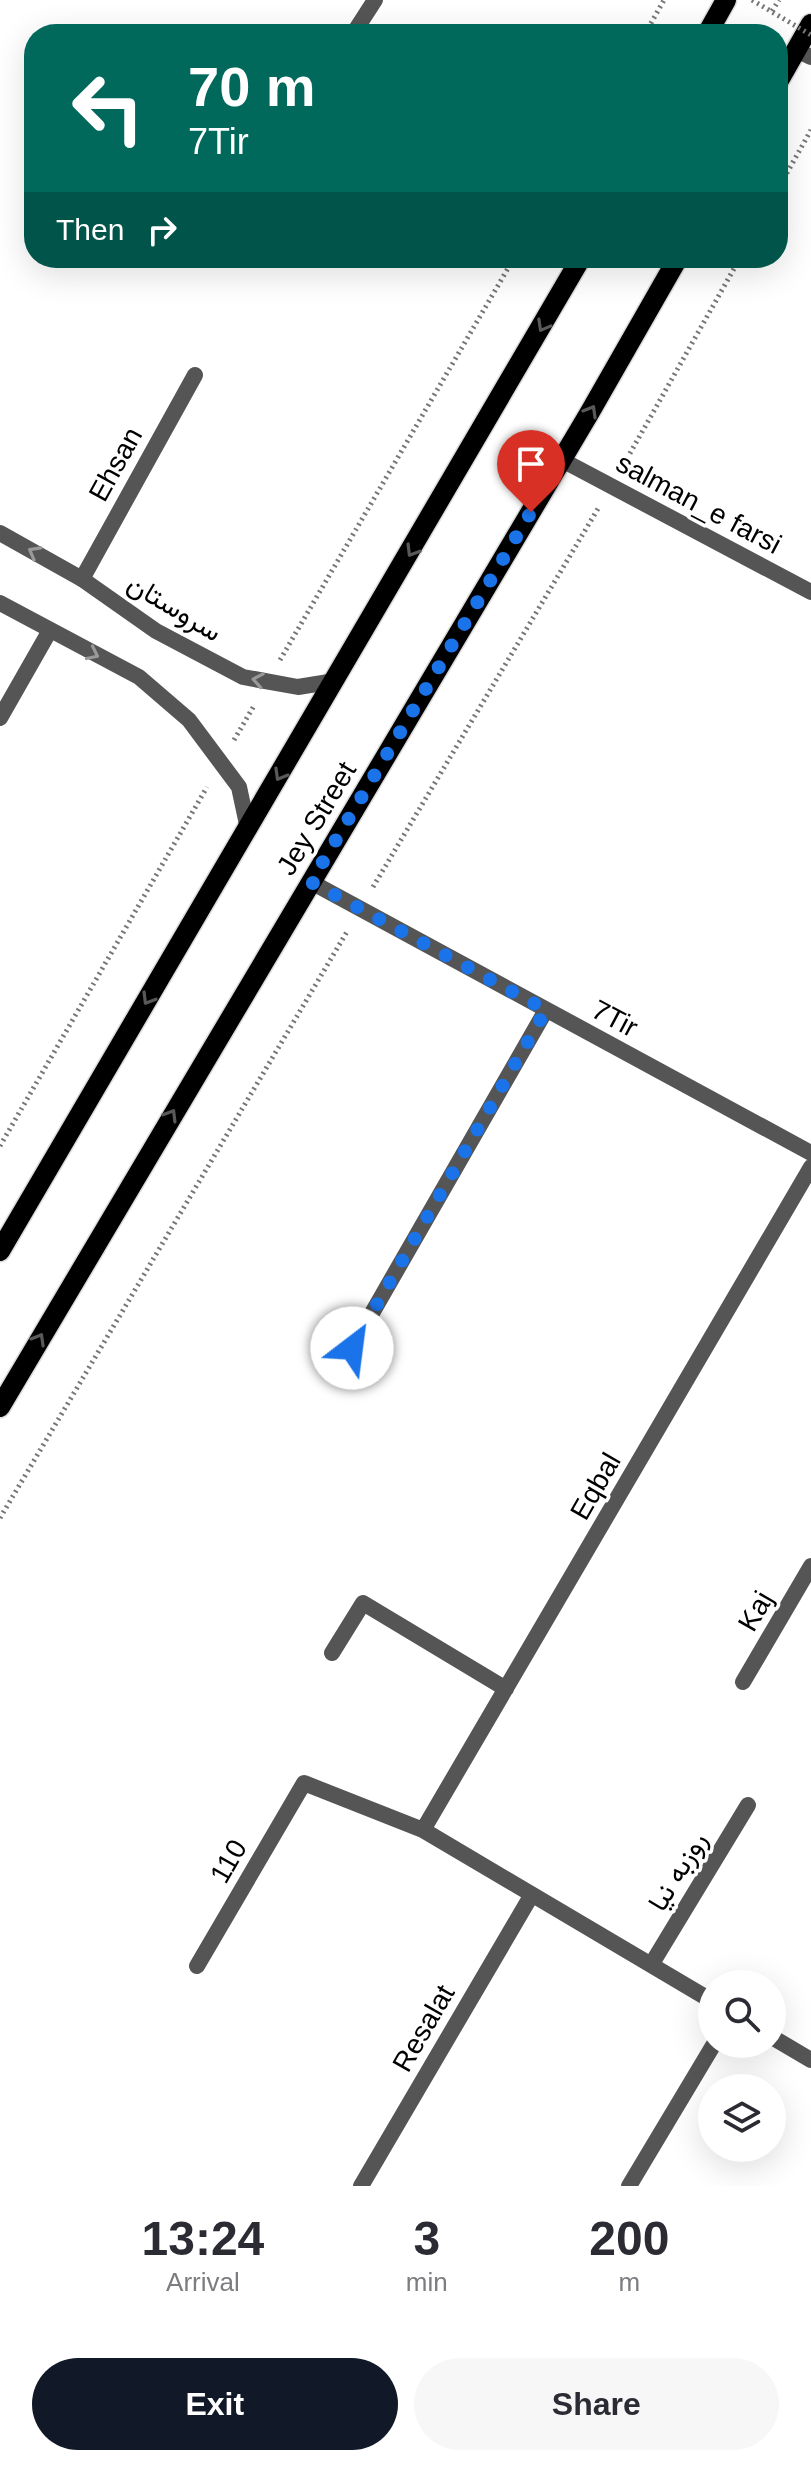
<!DOCTYPE html>
<meta charset="utf-8">
<style>
:root{--surface:#fff;--page:#f7f7f7;--text:#2b2b33;--muted:#7c7c81;--accent:#111827}
body{margin:0;font-family:Helvetica,Vazirmatn,sans-serif;background:var(--page);color:var(--text);height:100vh;display:flex;flex-direction:column;font-size:30px;white-space:nowrap}
*{box-sizing:border-box;margin:0}
p{font-size:26px;color:var(--muted)}
.icon{flex:none;width:44px;height:44px;fill:none;stroke:currentColor;stroke-width:2;stroke-linecap:round;stroke-linejoin:round}
.map{position:relative;height:2186px;overflow:hidden}
.side{display:flex;flex-direction:column;background:var(--surface);flex:1}
.side>*{flex:none}
.guide{position:absolute;left:24px;top:24px;width:764px;height:244px;border-radius:32px;box-shadow:0 8px 32px #0002;background:#00695c;color:#fff;overflow:hidden}
.buttons{position:absolute;left:698px;top:1970px;display:grid;gap:16px}
.buttons a{display:grid;place-items:center;width:88px;height:88px;border-radius:50%;background:var(--surface);box-shadow:0 8px 32px #0002;font-size:40px}
.pin{position:absolute;display:grid;place-items:center;width:68px;height:68px;color:#fff;margin:-82px -34px;border-radius:50% 50% 50% 0;rotate:-45deg;box-shadow:0 0 8px #0007}
.pin .icon{rotate:45deg}
.me{position:absolute;width:88px;margin:-44px;rotate:30deg;stroke-linejoin:round;filter:drop-shadow(0 0 6px #0008)}
.turn{display:flex;align-items:center;gap:28px;height:168px;padding:0 32px;font-size:36px}
.turn .icon{width:104px;height:104px;stroke-width:2.5}
.turn b{display:block;font-size:56px;line-height:68px}
.then{display:flex;align-items:center;height:76px;padding:0 32px;background:#0003;gap:16px;font-size:30px}
.eta{display:flex;justify-content:space-evenly;align-items:center;height:136px;text-align:center}
.eta b{font-size:48px;font-weight:700;line-height:56px}
.button{display:flex;gap:16px;margin-top:auto;padding:16px 32px}
.button a{flex:1;height:92px;border-radius:48px;background:var(--accent);color:#fff;font-size:32px;font-weight:700;line-height:92px;text-align:center}
.button a+a{background:var(--page);color:var(--text)}
.map>svg:first-child{display:block}
.lines{fill:none;stroke-linecap:round;stroke-linejoin:round}
.primary-casing{stroke:#dbdbdb;stroke-width:23}
.path{stroke:#777;stroke-width:5;stroke-dasharray:2 4;stroke-linecap:butt}
.minor{stroke:#555;stroke-width:16}
.tertiary{stroke:#555;stroke-width:16}
.primary{stroke:#000;stroke-width:20}
.path-bridge{stroke:#777;stroke-width:5;stroke-dasharray:2 4;stroke-linecap:butt}
.oneway{stroke:#595959}
.oneway2{stroke:#999}
.route{stroke:#1a73e8;stroke-width:14;stroke-dasharray:0 25.2}
.labels{text-anchor:middle;stroke-width:7;stroke-linejoin:round;paint-order:stroke}
.street-label{font-size:28px;fill:#000;stroke:#fff}
</style>
<div class="map">
<svg width="811" height="2186" viewBox="0 0 811 2186">
<rect width="100%" height="100%" fill="#fff"/>
<g class="lines">
<!-- primary casing -->
<g class="primary-casing">
<path id="primary" d="M 707,34 L 726,0
M 778,82 L 811,24
M 0,1251 L 581,258
M 0,1407 L 590,412 L 678,258"/>
</g>
<!-- path -->
<path class="path" d="M 772,11 L 779,0
M 645,34 L 664,0
M 778,189 L 811,130
M 624,464 L 740,258
M 280,660 L 514,258
M 234,740 L 255,704
M 373,887 L 599,507
M 0,1146 L 207,787
M 0,1518 L 348,930"/>
<!-- minor -->
<path class="minor" d="M 353,34 L 375,0
M 796,50 L 811,57
M 209,259 L 210,258
M 562,460 L 811,592
M 82,579 L 195,375
M 0,718 L 49,632
M 311,882 L 811,1153
M 352,1348 L 546,1010
M 332,1653 L 363,1603 L 506,1689
M 743,1682 L 811,1566
M 651,1965 L 748,1805
M 197,1966 L 304,1783 L 423,1830
M 712,2001 L 423,1830 L 811,1167
M 772,2037 L 811,2060
M 361,2186 L 531,1896
M 629,2186 L 714,2044"/>
<!-- tertiary -->
<path class="tertiary" d="M 0,533 L 82,579 L 156,631 L 243,677 L 298,687 L 335,681
M 0,603 L 139,677 L 189,720 L 239,787 L 248,829"/>
<!-- primary -->
<use href="#primary" class="primary"/>
<!-- path-bridge -->
<path class="path-bridge" d="M 752,0 L 811,35"/>
</g>
<!-- one-way arrows -->
<defs><path id="oneway-chevron" d="M-2-3.5L2.5 0L-2 3.5" fill="none" stroke-width="1.6" stroke-linecap="round" stroke-linejoin="round" transform="scale(2)"/></defs>
<g class="oneway">
<use href="#oneway-chevron" transform="translate(543 326) rotate(119)"/>
<use href="#oneway-chevron" transform="translate(591 411) rotate(-60)"/>
<use href="#oneway-chevron" transform="translate(412 551) rotate(121)"/>
<use href="#oneway-chevron" transform="translate(280 775) rotate(120)"/>
<use href="#oneway-chevron" transform="translate(148 999) rotate(121)"/>
<use href="#oneway-chevron" transform="translate(171 1115) rotate(-59)"/>
<use href="#oneway-chevron" transform="translate(39 1339) rotate(-60)"/>
</g>
<g class="oneway2">
<use href="#oneway-chevron" transform="translate(34 552) rotate(-151)"/>
<use href="#oneway-chevron" transform="translate(93 654) rotate(26)"/>
<use href="#oneway-chevron" transform="translate(258 680) rotate(-170)"/>
</g>
<g class="lines">
<!-- route -->
<path class="route" d="M 352,1348 L 546,1010 L 311,882 L 531,512"/>
</g>
<g class="labels">
<!-- street labels -->
<g class="street-label">
<text transform="translate(115 464) rotate(-61)" y="10">Ehsan</text>
<text transform="translate(699 503) rotate(28)" y="10">salman_e farsi</text>
<text transform="translate(175 607) rotate(31)" y="10">سروستان</text>
<text transform="translate(316 818) rotate(-59)" y="10">Jey Street</text>
<text transform="translate(615 1018) rotate(28)" y="10">7Tir</text>
<text transform="translate(595 1486) rotate(-60)" y="10">Eqbal</text>
<text transform="translate(755 1611) rotate(-60)" y="10">Kaj</text>
<text transform="translate(228 1861) rotate(-60)" y="10">110</text>
<text transform="translate(677 1871) rotate(-59)" y="10">روزبه نیا</text>
<text transform="translate(423 2028) rotate(-60)" y="10">Resalat</text>
</g>
</g>
</svg>
<div class="buttons">
<a><svg class="icon" aria-label="search" viewBox="0 0 24 24"><circle cx="10" cy="10" r="6"/><path d="M15 15l6 6"/></svg></a>
<a><svg class="icon" aria-label="layers" viewBox="0 0 24 24"><path d="M12 4l9 5-9 5-9-5zM3 14l9 5 9-5"/></svg></a>
</div>
<div class="pin" style="left:531px;top:512px;background:#d93025"><svg class="icon" aria-label="arrive" viewBox="0 0 24 24"><path d="M6 21V4h12l-3 4 3 4H6"/></svg></div>
<svg class="me" style="left:352px;top:1348px" viewBox="-20 -20 40 40"><circle r="19" fill="#fff"/><path d="M0-13L10 11 0 6-10 11z" fill="#1a73e8"/></svg>
<div class="guide">
<div class="turn"><svg class="icon" aria-label="left" viewBox="0 0 24 24"><path d="M17 20v-9H6M10 6l-5 5 5 5"/></svg><div><b>70 m</b>7Tir</div></div>
<div class="then">Then<svg class="icon" aria-label="right" viewBox="0 0 24 24"><path d="M7 20v-9h11M14 6l5 5-5 5"/></svg></div>
</div>
</div>
<section class="side">
<div class="eta">
<div><b>13:24</b><p>Arrival</p></div>
<div><b>3</b><p>min</p></div>
<div><b>200</b><p>m</p></div>
</div>
<div class="button"><a>Exit</a><a>Share</a></div>
</section>
